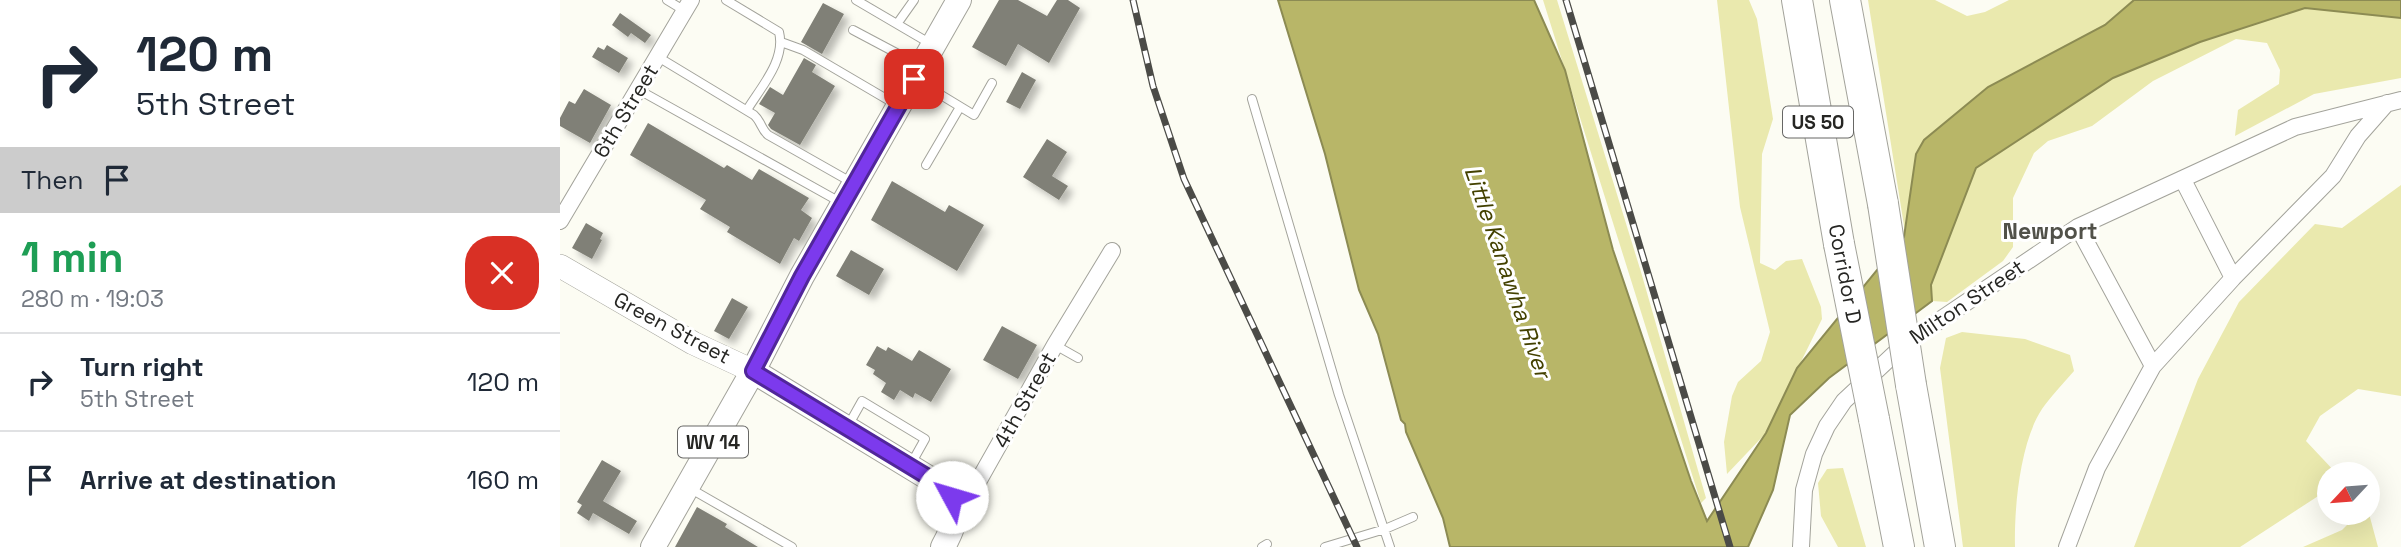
<!DOCTYPE html>
<meta charset="utf-8">
<style>
:root{--surface:#fff;--page:#f2f2f3;--text:#1f2937;--muted:#747a83;--line:#e0e1e3}
body{margin:0;font-family:"Space Grotesk",sans-serif;background:var(--page);color:var(--text);height:100vh;display:flex;flex-direction:column;font-size:26px;white-space:nowrap}
*{box-sizing:border-box;margin:0}
p{font-size:23px;color:var(--muted)}
.icon{flex:none;width:38px;height:38px;fill:none;stroke:currentColor;stroke-width:2;stroke-linecap:round;stroke-linejoin:round}
.map{position:relative;flex:1;overflow:hidden}
.drawer{display:flex;flex-direction:column;background:var(--surface);width:560px}
.drawer>*{flex:none}
.banner{background:#fff;color:var(--text);overflow:hidden}
.needle{width:46px;rotate:244deg}
.fabs{position:absolute;left:1757px;top:462px;display:grid;gap:14px}
.fabs a{display:grid;place-items:center;width:63px;height:63px;border-radius:50%;background:var(--surface);box-shadow:0 7px 28px #0002;font-size:35px}
.pin{position:absolute;display:grid;place-items:center;width:60px;height:60px;color:#fff;margin:-30px;border-radius:14px;box-shadow:0 4px 10px #0006}
.me{position:absolute;width:77px;margin:-38px;rotate:309deg;stroke-linejoin:round;filter:drop-shadow(0 0 5px #0008)}
.turn{display:flex;align-items:center;gap:24px;height:147px;padding:0 21px;font-size:32px}
.turn .icon{width:91px;height:91px;stroke-width:2.5}
.turn b{display:block;font-size:49px;line-height:60px}
.then{display:flex;align-items:center;height:66px;padding:0 21px;background:#0003;gap:14px;font-size:26px}
.round{display:grid;place-items:center;flex:none;width:74px;height:74px;border-radius:28px;background:var(--page)}
.headline{display:flex;align-items:center;justify-content:space-between;height:119px;padding:0 21px}
h1{font-size:42px;font-weight:700;line-height:52px;color:#1e9e55}
ul{padding:0;list-style:none}
li{display:flex;align-items:center;gap:21px;height:98px;padding:0 21px;border-top:2px solid var(--line)}
li div{flex:1}
li b{display:block;font-size:26px}
li em{font-style:normal}
main{display:flex;flex:1;min-height:0}
.map>svg:first-child{display:block}
.green{fill:#eae9ae}
.water{fill:#b8b668;stroke:#8c8b53;stroke-width:2}
.building{fill:#808077;filter:url(#shadow)}
.lines{fill:none;stroke-linecap:round;stroke-linejoin:round}
.lane-casing{stroke:#a3a39b;stroke-width:10}
.street-casing{stroke:#a3a39b;stroke-width:18}
.secondary-casing{stroke:#a3a39b;stroke-width:24}
.primary-casing{stroke:#a3a39b;stroke-width:26}
.highway-casing{stroke:#a3a39b;stroke-width:32}
.lane{stroke:#fff;stroke-width:8}
.street{stroke:#fff;stroke-width:16}
.secondary{stroke:#fff;stroke-width:23}
.primary{stroke:#fff;stroke-width:24}
.highway{stroke:#fff;stroke-width:30}
.rail-casing{stroke:#4b4b47;stroke-width:7}
.rail{stroke:#fff;stroke-width:4.5;stroke-dasharray:13;stroke-linecap:butt}
.highway-bridge-casing{stroke:#a3a39b;stroke-width:32;stroke-linecap:butt}
.highway-bridge{stroke:#fff;stroke-width:30}
.route-casing{stroke:#51269a;stroke-width:18}
.route{stroke:#7c3aed;stroke-width:12}
.labels{text-anchor:middle;stroke-width:6;stroke-linejoin:round;paint-order:stroke}
.shield{fill:#fff;stroke:#676765;stroke-width:2}
.shield-label{font-size:19px;font-weight:bold;fill:#262623}
.street-label{font-size:21px;fill:#262623;stroke:#fff}
.neighbourhood-label{font-size:23px;font-weight:bold;fill:#515149;stroke:#fff}
.water-label{font-size:23px;font-style:italic;fill:#434100;stroke:#fff}
</style>
<main>
<section class="drawer">
<div class="banner">
<div class="turn"><svg class="icon" aria-label="right" viewBox="0 0 24 24"><path d="M7 20v-9h11M14 6l5 5-5 5"/></svg><div><b>120 m</b>5th Street</div></div>
<div class="then">Then<svg class="icon" aria-label="arrive" viewBox="0 0 24 24"><path d="M6 21V4h12l-3 4 3 4H6"/></svg></div>
</div>
<div class="headline"><div><h1>1 min</h1><p>280 m · 19:03</p></div><a class="round" style="background:#d93025;color:#fff"><svg class="icon" aria-label="close" viewBox="0 0 24 24"><path d="M6 6l12 12M18 6L6 18"/></svg></a></div>
<ul>
<li><svg class="icon" aria-label="right" viewBox="0 0 24 24"><path d="M7 20v-9h11M14 6l5 5-5 5"/></svg><div><b>Turn right</b><p>5th Street</p></div><em>120 m</em></li>
<li><svg class="icon" aria-label="arrive" viewBox="0 0 24 24"><path d="M6 21V4h12l-3 4 3 4H6"/></svg><div><b>Arrive at destination</b></div><em>160 m</em></li>
</ul>
</section>
<div class="map">
<svg width="1841" height="547" viewBox="0 0 1841 547">
<defs>
<filter id="shadow"><feDropShadow dx="5.5" dy="5.5" stdDeviation="3.5" flood-color="#0004"/></filter>
</defs>
<rect width="100%" height="100%" fill="#fcfcf3"/>
<!-- green -->
<path class="green" d="M 983,0 L 997,0 L 1081,272 L 1146,498 L 1141,503 Z
M 1157,0 L 1189,0 L 1197,19 L 1213,119 L 1202,154 L 1200,263 L 1215,270 L 1226,261 L 1242,259 L 1261,307 L 1262,319 L 1206,433 L 1167,474 L 1164,442 L 1172,396 L 1178,382 L 1201,361 L 1210,332 L 1180,207 Z
M 1308,0 L 1375,0 L 1407,16 L 1425,12 L 1449,0 L 1574,0 L 1545,25 L 1428,87 L 1356,154 L 1345,232 Z
M 1745,8 L 1841,18 L 1841,78 L 1754,94 L 1675,136 L 1678,110 L 1719,84 L 1720,70 L 1707,43 L 1676,39 L 1593,81 L 1532,126 L 1488,141 L 1474,153 L 1453,198 L 1453,247 L 1443,261 L 1387,302 L 1372,301 L 1371,285 L 1416,168 L 1553,78 L 1640,42 Z
M 1841,185 L 1841,396 L 1798,389 L 1760,416 L 1746,441 L 1777,474 L 1769,474 L 1769,489 L 1680,547 L 1574,547 L 1638,379 L 1679,302 L 1755,224 L 1782,228 Z
M 1402,332 L 1465,339 L 1510,355 L 1514,371 C 1503,384 1491,396 1482,409 C 1460,442 1454,508 1455,547 L 1403,547 L 1380,368 L 1386,338 Z
M 1283,468 L 1306,547 L 1278,547 L 1261,516 L 1258,483 L 1267,469 Z
M 1808,510 L 1818,547 L 1743,547 L 1782,530 L 1799,513 L 1808,513 Z"/>
<!-- water -->
<path class="water" d="M 718,0 L 974,0 L 1005,70 L 1053,250 L 1131,481 L 1147,521 L 1206,433 L 1237,368 L 1344,237 L 1356,154 L 1364,140 L 1428,87 L 1545,25 L 1574,0 L 1841,0 L 1841,18 L 1745,8 L 1640,42 L 1553,78 L 1416,168 L 1371,285 L 1372,301 L 1269,378 L 1230,415 L 1213,490 L 1188,547 L 890,547 L 883,518 L 846,432 L 845,424 L 841,420 L 818,334 L 799,290 L 765,154 Z"/>
<!-- building -->
<path class="building" d="M 439,0 L 458,0 L 487,16 L 497,0 L 508,0 L 520,8 L 489,63 L 458,44 L 446,66 L 412,47 Z
M 263,3 L 284,14 L 262,54 L 241,42 Z
M 60,13 L 91,35 L 85,43 L 71,33 L 68,37 L 52,25 Z
M 47,45 L 68,58 L 59,73 L 32,57 L 38,47 L 44,50 Z
M 244,58 L 256,65 L 252,72 L 275,86 L 240,145 L 211,129 L 208,125 L 215,113 L 199,104 L 210,87 L 223,95 Z
M 462,72 L 476,80 L 460,109 L 446,102 Z
M 24,89 L 51,105 L 30,143 L 0,126 L 0,118 L 9,101 L 15,104 Z
M 88,123 L 164,168 L 167,165 L 192,180 L 199,169 L 249,198 L 241,210 L 252,218 L 239,241 L 234,238 L 220,264 L 167,232 L 170,227 L 140,209 L 146,200 L 70,155 Z
M 487,139 L 507,152 L 492,176 L 508,186 L 499,200 L 463,177 Z
M 332,181 L 385,212 L 389,205 L 424,225 L 397,271 L 311,220 Z
M 26,223 L 43,233 L 40,239 L 42,240 L 32,259 L 12,248 Z
M 291,250 L 324,269 L 309,295 L 276,276 Z
M 172,298 L 188,307 L 169,339 L 154,331 Z
M 442,326 L 477,345 L 458,379 L 423,360 Z
M 317,346 L 326,351 L 328,347 L 352,361 L 359,350 L 391,369 L 371,402 L 355,393 L 353,398 L 340,390 L 334,400 L 321,392 L 326,383 L 313,374 L 315,370 L 306,365 Z
M 42,460 L 61,471 L 43,501 L 77,521 L 69,534 L 33,513 L 29,521 L 17,513 L 22,505 L 17,502 Z
M 137,507 L 167,524 L 165,527 L 198,547 L 115,547 Z"/>
<g class="lines">
<!-- lane casing -->
<g class="lane-casing">
<path id="lane" d="M 107,0 L 125,11
M 166,0 L 219,32 C 226,60 201,87 187,110
M 296,0 L 371,44
M 337,24 L 354,0
M 293,30 L 359,65
M 221,42 L 243,50 L 335,104
M 98,57 L 194,115 C 201,121 201,129 208,135 L 291,182
M 358,81 L 414,115 L 432,83
M 79,90 L 280,202
M 692,99 L 779,395 L 830,547
M 366,165 L 400,107
M 495,345 L 518,358
M 288,426 L 302,401 L 365,439 L 351,464
M 131,489 L 232,547
M 702,547 L 707,544
M 765,547 L 825,529 L 853,517"/>
</g>
<!-- street casing -->
<g class="street-casing">
<path id="street" d="M 1623,180 L 1673,278
M 0,221 L 131,0
M 1518,227 L 1593,366
M 394,507 L 410,496 L 495,345 L 552,251
M 1241,547 L 1244,490 L 1254,454 L 1267,426 L 1284,401 L 1346,343 L 1518,227 L 1735,127 L 1841,100
M 1507,547 L 1537,468 L 1593,366 L 1673,278 L 1773,176 L 1798,136 L 1827,103"/>
</g>
<!-- secondary casing -->
<g class="secondary-casing">
<path id="secondary" d="M 0,266 L 133,343 L 193,371"/>
</g>
<!-- primary casing -->
<g class="primary-casing">
<path id="primary" d="M 193,371 L 385,488 C 401,511 395,525 383,547
M 93,547 L 193,371 L 242,276 L 399,0"/>
</g>
<!-- highway casing -->
<g class="highway-casing">
<path id="highway" d="M 1237,0 L 1279,244
M 1285,0 L 1323,204
M 1351,385 L 1380,547
M 1314,419 L 1339,547"/>
</g>
<!-- lane -->
<use href="#lane" class="lane"/>
<!-- street -->
<use href="#street" class="street"/>
<!-- secondary -->
<use href="#secondary" class="secondary"/>
<!-- primary -->
<use href="#primary" class="primary"/>
<!-- highway -->
<use href="#highway" class="highway"/>
<!-- rail casing -->
<g class="rail-casing">
<path id="rail" d="M 573,0 L 593,86 L 624,179 L 797,547
M 1006,0 L 1170,547"/>
</g>
<!-- rail -->
<use href="#rail" class="rail"/>
<!-- highway-bridge casing -->
<g class="highway-bridge-casing">
<path id="highway-bridge" d="M 1323,204 L 1351,385
M 1279,244 L 1314,419"/>
</g>
<!-- highway-bridge -->
<use href="#highway-bridge" class="highway-bridge"/>
</g>
<g class="lines">
<!-- route casing -->
<g class="route-casing">
<path id="route" d="M 354,79 L 242,276 L 193,371 L 386,488 L 392,497"/>
</g>
<!-- route -->
<use href="#route" class="route"/>
</g>
<g class="labels">
<!-- shield labels -->
<g class="shield">
<rect x="1223" y="106.5" width="70" height="31" rx="5"/>
<rect x="118" y="426.5" width="70" height="31" rx="5"/>
</g>
<g class="shield-label">
<text x="1258" y="129">US 50</text>
<text x="153" y="449">WV 14</text>
</g>
<!-- street labels -->
<g class="street-label">
<text transform="translate(66 111) rotate(-59)" y="7">6th Street</text>
<text transform="translate(1285 274) rotate(79)" y="7">Corridor D</text>
<text transform="translate(1407 302) rotate(-34)" y="7">Milton Street</text>
<text transform="translate(112 328) rotate(28)" y="7">Green Street</text>
<text transform="translate(465 400) rotate(-61)" y="7">4th Street</text>
</g>
<!-- neighbourhood labels -->
<g class="neighbourhood-label">
<text x="1490" y="239">Newport</text>
</g>
<!-- water labels -->
<g class="water-label">
<text transform="translate(948 272) rotate(71)" y="8">Little Kanawha River</text>
</g>
</g>
</svg>
<div class="fabs">
<a><svg class="needle" viewBox="-14 -14 28 28"><path d="M0-13l5 13h-10z" fill="#e53935"/><path d="M0 13l5-13h-10z" fill="#747a83"/></svg></a>
</div>
<div class="pin" style="left:354px;top:79px;background:#d93025"><svg class="icon" aria-label="arrive" viewBox="0 0 24 24"><path d="M6 21V4h12l-3 4 3 4H6"/></svg></div>
<svg class="me" style="left:392px;top:497px" viewBox="-20 -20 40 40"><circle r="19" fill="#fff"/><path d="M0-13L10 11 0 6-10 11z" fill="#7c3aed"/></svg>
</div>
</main>
